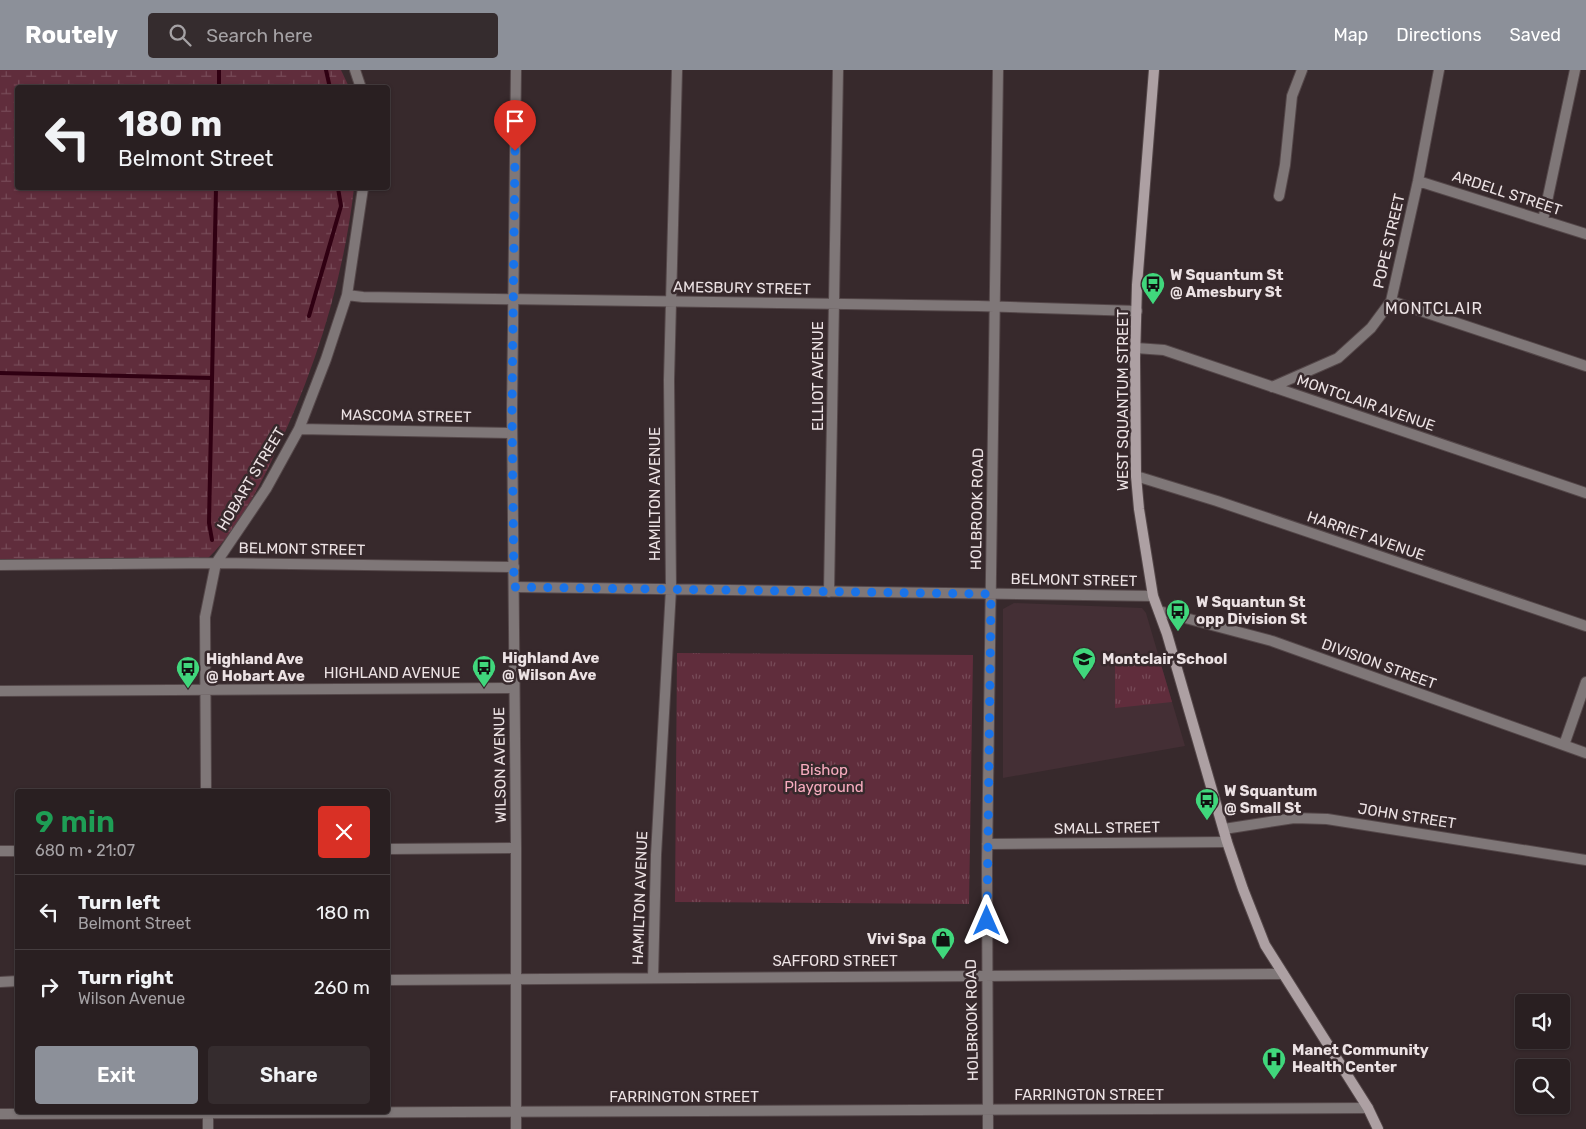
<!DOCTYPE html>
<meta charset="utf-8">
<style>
:root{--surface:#291f21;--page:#352c2e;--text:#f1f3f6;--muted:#a5a2a5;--line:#453d3f;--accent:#8c9099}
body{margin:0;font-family:Rubik,sans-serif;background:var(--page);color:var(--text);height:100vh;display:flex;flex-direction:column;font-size:19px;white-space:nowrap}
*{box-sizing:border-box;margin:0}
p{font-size:16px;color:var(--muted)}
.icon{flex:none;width:28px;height:28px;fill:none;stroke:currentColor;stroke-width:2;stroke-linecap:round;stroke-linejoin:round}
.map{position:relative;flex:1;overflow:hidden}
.drawer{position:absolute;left:15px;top:719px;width:375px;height:325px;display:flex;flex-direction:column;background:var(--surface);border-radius:5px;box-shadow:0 1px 4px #0004,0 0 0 1px var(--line)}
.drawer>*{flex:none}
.guide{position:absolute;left:15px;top:15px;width:375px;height:105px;border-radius:5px;box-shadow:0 1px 4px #0004,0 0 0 1px var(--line);background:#291f21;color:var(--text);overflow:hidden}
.fabs{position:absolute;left:1515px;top:924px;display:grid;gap:10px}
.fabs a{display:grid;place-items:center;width:55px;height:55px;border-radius:5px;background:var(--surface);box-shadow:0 1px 4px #0004,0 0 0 1px var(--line);font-size:25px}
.pin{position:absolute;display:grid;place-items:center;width:42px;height:42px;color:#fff;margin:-51px -21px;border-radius:50% 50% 50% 0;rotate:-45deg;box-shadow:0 0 5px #0007}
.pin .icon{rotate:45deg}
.me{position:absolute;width:55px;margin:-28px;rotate:0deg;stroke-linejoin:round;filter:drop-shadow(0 0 4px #0008)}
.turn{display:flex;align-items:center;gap:18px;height:105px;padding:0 20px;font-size:22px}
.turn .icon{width:65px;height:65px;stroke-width:2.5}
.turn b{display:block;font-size:35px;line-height:42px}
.round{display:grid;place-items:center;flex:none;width:52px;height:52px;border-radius:5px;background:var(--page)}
.overview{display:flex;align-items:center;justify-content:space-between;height:85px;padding:0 20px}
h1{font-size:30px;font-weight:600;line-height:38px;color:#1e9e55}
.action{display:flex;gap:10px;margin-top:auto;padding:10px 20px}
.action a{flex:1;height:58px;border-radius:5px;background:var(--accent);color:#fff;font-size:20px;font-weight:600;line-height:58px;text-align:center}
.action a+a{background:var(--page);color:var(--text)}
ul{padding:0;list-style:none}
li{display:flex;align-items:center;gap:15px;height:75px;padding:0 20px;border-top:1px solid var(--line)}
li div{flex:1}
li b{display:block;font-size:19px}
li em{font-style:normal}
header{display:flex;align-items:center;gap:30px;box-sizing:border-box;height:70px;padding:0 25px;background:var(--accent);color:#fff}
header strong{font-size:24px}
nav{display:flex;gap:28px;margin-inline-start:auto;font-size:18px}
.search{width:350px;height:45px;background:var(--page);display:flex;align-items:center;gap:12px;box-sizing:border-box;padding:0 18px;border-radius:5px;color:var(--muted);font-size:19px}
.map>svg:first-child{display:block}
.built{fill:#442f35}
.wetland{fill:url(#wetland-marsh)}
.park{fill:url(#park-tufts)}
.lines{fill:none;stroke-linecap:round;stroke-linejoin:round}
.stream{stroke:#300012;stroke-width:4}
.minor-casing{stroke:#544749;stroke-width:12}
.tertiary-casing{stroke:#544749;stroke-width:12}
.secondary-casing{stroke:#544749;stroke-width:12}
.minor{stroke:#7f7778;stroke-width:10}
.tertiary{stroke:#7f7778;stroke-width:10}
.secondary{stroke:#ada0a3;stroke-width:10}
.route{stroke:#1a73e8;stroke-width:9;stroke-dasharray:0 16.2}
.labels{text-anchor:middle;stroke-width:5;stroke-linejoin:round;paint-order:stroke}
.street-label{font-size:15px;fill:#ece2e4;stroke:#37292c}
.poi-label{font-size:15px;font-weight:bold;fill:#ece2e4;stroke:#37292c;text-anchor:start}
.park-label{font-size:15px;fill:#f7acbf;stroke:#37292c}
.neighbourhood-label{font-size:16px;letter-spacing:1px;fill:#ece2e4;stroke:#37292c}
</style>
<header>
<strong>Routely</strong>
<div class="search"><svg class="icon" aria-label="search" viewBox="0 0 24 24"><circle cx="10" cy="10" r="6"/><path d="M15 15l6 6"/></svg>Search here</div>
<nav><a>Map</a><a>Directions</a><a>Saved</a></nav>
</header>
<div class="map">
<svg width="1586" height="1059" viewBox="0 0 1586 1059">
<defs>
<pattern id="wetland-marsh" width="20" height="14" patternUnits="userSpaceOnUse" patternTransform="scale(1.25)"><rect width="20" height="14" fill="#602d3c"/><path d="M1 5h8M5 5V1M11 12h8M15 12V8" fill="none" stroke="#774b58"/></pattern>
<pattern id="park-tufts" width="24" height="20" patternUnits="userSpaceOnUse" patternTransform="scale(1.25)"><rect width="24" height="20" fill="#602d3c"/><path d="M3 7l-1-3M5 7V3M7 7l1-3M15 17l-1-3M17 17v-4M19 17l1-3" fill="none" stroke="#774b58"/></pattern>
</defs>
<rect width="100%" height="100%" fill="#37292c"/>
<!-- built -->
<path class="built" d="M 1014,533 L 1142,538 L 1146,543 L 1185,676 L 1003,708 L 1003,539 Z"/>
<!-- wetland -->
<path class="wetland" d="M 0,0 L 341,0 L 349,17 L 18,18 L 18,118 L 354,118 C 343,213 314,304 272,390 C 254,427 233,466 202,494 L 0,493 Z"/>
<!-- park -->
<path class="park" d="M 677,583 L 973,585 L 969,834 L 675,832 Z
M 1115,586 L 1159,588 L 1172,632 L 1115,638 Z"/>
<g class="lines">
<!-- stream -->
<path class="stream" d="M 326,0 L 330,18
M 219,18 L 219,0
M 309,246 L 341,136 L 338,118
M 0,303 L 212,308
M 212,470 L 209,453 L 216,118"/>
<!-- minor casing -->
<g class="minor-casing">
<path id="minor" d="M 355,0 L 361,18
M 1418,111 L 1586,164
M 1279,126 L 1285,95 L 1292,26 L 1302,0
M 1543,150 L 1575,0
M 347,225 L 363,227 L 978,236 L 1137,241
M 1391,231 L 1586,296
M 1136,278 L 1164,280 L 1586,423
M 1272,317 L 1338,288 L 1371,258 L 1391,231 L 1418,111 L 1439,0
M 299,359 L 512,363
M 1136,406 L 1217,431 L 1586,556
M 0,495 L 216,493 L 514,497
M 514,517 L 1153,526
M 829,522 L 838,0
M 1159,541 L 1272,571 L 1586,683
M 0,621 L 514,618
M 1564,675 L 1586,612
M 206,721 L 205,547 L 216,493 L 266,419 L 299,359 L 326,289 L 347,225 L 363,118
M 1224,759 L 1294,748 L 1327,749 L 1586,790
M 987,774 L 1227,772
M 388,779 L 516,778
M 0,781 L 18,781
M 653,908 L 656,785 L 671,519 L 669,310 L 677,0
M 388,910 L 1283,904
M 0,912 L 18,911
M 208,1041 L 208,1059
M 0,1044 L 1368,1038
M 988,1059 L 987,793 L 998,0"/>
</g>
<!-- tertiary casing -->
<g class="tertiary-casing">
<path id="tertiary" d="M 516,0 L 512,341 L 516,778 L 516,1059"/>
</g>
<!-- secondary casing -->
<g class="secondary-casing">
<path id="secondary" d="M 1154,0 L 1137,215 L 1135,288 L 1136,406 L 1139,439 L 1153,526 L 1167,564 L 1227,772 L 1243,819 L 1265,875 L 1368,1038 L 1378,1059"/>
</g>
<!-- minor -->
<use href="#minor" class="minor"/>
<!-- tertiary -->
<use href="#tertiary" class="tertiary"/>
<!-- secondary -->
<use href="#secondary" class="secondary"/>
</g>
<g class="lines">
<!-- route -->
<path class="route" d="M 515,81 L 512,340 L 514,517 L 991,524 L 987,851"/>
</g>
<!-- icons -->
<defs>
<g id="bus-pin" transform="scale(1.25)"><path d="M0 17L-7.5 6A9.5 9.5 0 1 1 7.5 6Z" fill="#40d77c" stroke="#37292c"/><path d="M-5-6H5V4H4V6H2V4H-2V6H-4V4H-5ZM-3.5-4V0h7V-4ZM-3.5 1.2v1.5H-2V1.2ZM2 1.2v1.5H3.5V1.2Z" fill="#111"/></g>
<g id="school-pin" transform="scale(1.25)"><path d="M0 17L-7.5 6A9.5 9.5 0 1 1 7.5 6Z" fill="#40d77c" stroke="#37292c"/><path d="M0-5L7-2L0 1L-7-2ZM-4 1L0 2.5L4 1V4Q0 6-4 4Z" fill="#111"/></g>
<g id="shop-pin" transform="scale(1.25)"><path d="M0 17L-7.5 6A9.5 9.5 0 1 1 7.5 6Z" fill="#40d77c" stroke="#37292c"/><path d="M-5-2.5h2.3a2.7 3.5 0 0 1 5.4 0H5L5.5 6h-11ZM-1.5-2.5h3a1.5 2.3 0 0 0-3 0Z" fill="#111"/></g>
<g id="hospital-pin" transform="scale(1.25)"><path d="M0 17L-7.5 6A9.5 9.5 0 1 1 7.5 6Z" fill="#40d77c" stroke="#37292c"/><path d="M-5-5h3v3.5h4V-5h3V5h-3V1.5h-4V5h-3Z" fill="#111"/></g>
</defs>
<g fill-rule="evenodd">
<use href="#bus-pin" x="1153" y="214"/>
<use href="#bus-pin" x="1178" y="541"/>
<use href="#school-pin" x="1084" y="589"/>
<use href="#bus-pin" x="484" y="597"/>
<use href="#bus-pin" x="188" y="598"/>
<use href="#bus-pin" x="1207" y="730"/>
<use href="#shop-pin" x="943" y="869"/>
<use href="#hospital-pin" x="1274" y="989"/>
</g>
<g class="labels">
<!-- street labels -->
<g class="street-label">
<text transform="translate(1507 123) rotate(18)" y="5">ARDELL STREET</text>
<text transform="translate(1389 171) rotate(-77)" y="5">POPE STREET</text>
<text transform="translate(742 218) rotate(1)" y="5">AMESBURY STREET</text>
<text transform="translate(818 306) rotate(-90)" y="5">ELLIOT AVENUE</text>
<text transform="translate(1123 330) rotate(-90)" y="5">WEST SQUANTUM STREET</text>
<text transform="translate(1366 333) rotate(19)" y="5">MONTCLAIR AVENUE</text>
<text transform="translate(406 346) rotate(1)" y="5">MASCOMA STREET</text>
<text transform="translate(251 409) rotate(-59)" y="5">HOBART STREET</text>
<text transform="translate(655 424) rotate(-90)" y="5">HAMILTON AVENUE</text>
<text transform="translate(977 439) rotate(-89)" y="5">HOLBROOK ROAD</text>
<text transform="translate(1366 466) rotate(19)" y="5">HARRIET AVENUE</text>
<text transform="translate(302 479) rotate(1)" y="5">BELMONT STREET</text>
<text transform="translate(1074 510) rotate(1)" y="5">BELMONT STREET</text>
<text transform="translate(1379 594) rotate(20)" y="5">DIVISION STREET</text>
<text x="392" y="608">HIGHLAND AVENUE</text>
<text transform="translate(500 695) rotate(-91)" y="5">WILSON AVENUE</text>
<text transform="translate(1407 746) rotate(9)" y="5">JOHN STREET</text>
<text transform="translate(1107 758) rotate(-1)" y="5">SMALL STREET</text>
<text transform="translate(640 828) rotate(-88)" y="5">HAMILTON AVENUE</text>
<text x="835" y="896">SAFFORD STREET</text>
<text transform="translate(972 950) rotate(-91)" y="5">HOLBROOK ROAD</text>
<text x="1089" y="1030">FARRINGTON STREET</text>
<text x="684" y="1032">FARRINGTON STREET</text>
</g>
<!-- poi labels -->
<g class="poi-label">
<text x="1170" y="210">W Squantum St<tspan x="1170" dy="17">@ Amesbury St</tspan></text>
<text x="1196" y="537">W Squantun St<tspan x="1196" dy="17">opp Division St</tspan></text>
<text x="502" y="593">Highland Ave<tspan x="502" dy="17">@ Wilson Ave</tspan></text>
<text x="206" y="594">Highland Ave<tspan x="206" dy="17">@ Hobart Ave</tspan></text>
<text x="1102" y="594">Montclair School</text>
<text x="1224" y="726">W Squantum<tspan x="1224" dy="17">@ Small St</tspan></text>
<text x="926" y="874" text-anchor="end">Vivi Spa</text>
<text x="1292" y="985">Manet Community<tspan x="1292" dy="17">Health Center</tspan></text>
</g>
<!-- park labels -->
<g class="park-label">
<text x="824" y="705">Bishop<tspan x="824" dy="17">Playground</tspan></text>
</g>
<!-- neighbourhood labels -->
<g class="neighbourhood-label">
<text x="1434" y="244">MONTCLAIR</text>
</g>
</g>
</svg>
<div class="fabs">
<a><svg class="icon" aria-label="sound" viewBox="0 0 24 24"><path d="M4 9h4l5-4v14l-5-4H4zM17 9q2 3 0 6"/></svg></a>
<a><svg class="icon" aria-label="search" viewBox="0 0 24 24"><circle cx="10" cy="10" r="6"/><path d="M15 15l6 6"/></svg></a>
</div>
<div class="pin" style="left:515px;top:81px;background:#d93025"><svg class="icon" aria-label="arrive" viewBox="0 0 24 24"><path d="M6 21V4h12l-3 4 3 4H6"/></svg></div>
<svg class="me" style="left:987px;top:851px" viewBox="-20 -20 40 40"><path d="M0-17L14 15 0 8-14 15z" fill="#1a73e8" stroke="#fff" stroke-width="4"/></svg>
<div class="guide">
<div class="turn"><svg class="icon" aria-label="left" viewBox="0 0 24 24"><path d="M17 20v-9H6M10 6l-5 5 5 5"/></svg><div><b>180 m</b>Belmont Street</div></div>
</div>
<section class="drawer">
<div class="overview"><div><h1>9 min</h1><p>680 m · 21:07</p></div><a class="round" style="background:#d93025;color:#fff"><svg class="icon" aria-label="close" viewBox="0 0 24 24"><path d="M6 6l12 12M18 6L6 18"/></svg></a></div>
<ul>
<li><svg class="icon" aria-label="left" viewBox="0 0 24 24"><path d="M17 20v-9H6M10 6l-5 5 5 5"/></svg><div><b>Turn left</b><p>Belmont Street</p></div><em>180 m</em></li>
<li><svg class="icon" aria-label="right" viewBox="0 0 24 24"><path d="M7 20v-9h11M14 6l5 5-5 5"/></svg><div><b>Turn right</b><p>Wilson Avenue</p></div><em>260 m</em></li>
</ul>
<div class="action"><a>Exit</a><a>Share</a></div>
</section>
</div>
